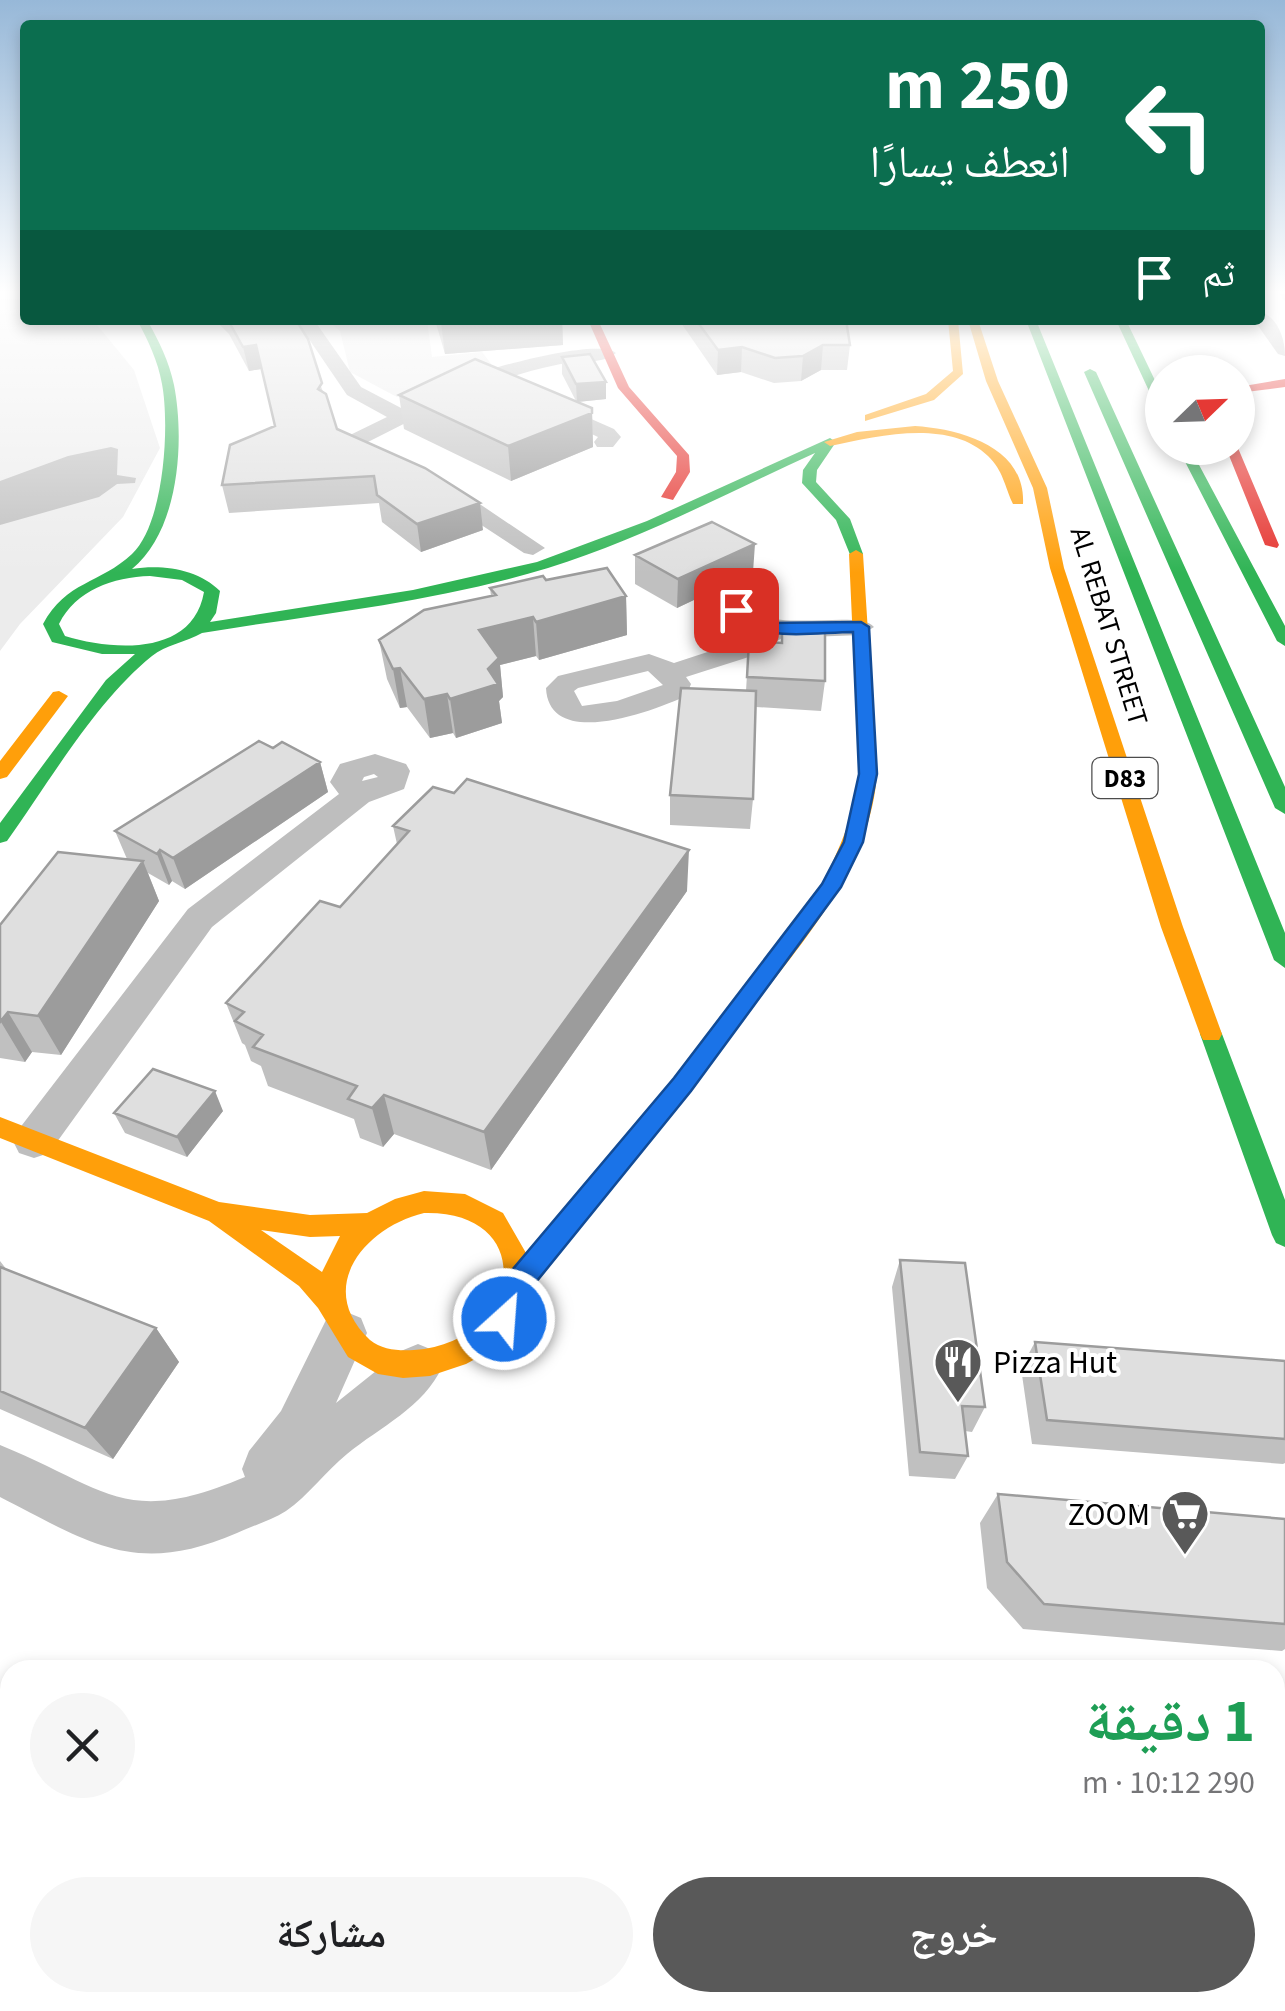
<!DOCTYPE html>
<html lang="ar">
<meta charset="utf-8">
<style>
:root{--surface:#fff;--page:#f6f6f6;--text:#202124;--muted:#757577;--accent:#595959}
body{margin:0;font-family:"Source Sans 3","Noto Naskh Arabic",sans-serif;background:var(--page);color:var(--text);direction:rtl;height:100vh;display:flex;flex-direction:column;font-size:38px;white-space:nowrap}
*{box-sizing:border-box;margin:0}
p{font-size:32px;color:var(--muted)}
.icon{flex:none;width:55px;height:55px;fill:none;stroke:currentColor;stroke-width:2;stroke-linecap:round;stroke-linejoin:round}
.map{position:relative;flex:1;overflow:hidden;direction:ltr}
.details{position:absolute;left:0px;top:1660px;width:1285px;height:352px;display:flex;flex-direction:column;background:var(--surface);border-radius:30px 30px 0 0;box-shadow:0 5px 15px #0003;direction:rtl}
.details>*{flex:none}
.banner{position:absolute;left:20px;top:20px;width:1245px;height:305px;border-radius:10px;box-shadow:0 5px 15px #0003;direction:rtl;background:#0b6e4f;color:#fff;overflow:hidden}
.needle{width:65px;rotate:67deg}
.tools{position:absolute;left:1145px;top:355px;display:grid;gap:20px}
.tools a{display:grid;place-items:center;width:110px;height:110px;border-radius:50%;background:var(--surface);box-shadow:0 5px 15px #0003;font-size:50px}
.pin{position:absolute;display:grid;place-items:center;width:85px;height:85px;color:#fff;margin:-42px;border-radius:20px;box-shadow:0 5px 15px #0006}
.me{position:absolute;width:110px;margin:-55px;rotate:26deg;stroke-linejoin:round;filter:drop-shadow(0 0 8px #0008)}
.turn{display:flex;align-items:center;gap:35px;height:210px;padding:0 30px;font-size:45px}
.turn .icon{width:130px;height:130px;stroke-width:2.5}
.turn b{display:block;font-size:70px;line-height:85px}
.then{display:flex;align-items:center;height:95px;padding:0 30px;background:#0003;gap:20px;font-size:38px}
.round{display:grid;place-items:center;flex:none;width:105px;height:105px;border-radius:52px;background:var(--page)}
.summary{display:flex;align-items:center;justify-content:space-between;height:170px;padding:0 30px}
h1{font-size:60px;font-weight:700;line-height:75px;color:#1e9e55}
.button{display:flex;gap:20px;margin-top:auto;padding:20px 30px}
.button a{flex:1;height:115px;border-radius:60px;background:var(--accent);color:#fff;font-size:40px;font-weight:700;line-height:115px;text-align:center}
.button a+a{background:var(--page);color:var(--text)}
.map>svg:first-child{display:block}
.green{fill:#ececec}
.water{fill:#bfbfbf}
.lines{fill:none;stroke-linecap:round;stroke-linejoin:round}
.street{fill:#bebebe;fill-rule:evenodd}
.fast{fill:#30b455;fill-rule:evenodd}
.slow{fill:#ff9f0a;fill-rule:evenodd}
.jam{fill:#e5322d;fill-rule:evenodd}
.wall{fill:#c0c0c0}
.shaded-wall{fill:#9c9c9c}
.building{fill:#dfdfdf;stroke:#9c9c9c;stroke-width:2.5}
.route{fill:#1a73e8;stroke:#114b97;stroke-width:2.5}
.labels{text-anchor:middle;stroke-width:8;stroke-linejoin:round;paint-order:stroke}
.shield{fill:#fff;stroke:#4c4c4c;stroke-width:2.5}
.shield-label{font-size:25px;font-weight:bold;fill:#000}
.street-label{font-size:28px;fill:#000;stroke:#fff}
.near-poi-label{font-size:32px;fill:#000;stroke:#fff;text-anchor:start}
</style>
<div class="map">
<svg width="1285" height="2011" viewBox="0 0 1285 2011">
<rect width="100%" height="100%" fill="#fff"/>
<!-- green -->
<path class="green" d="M 0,299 L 25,299 L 25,320 L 93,320 L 134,370 L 160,448 L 123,517 L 20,624 L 0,651 Z
M 327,320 L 427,320 L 432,357 L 482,352 L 495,369 L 397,397 L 350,372 L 340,331 Z"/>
<!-- water -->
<path class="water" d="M 111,447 L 118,449 L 117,475 L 136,478 L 135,483 L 117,484 L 99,497 L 0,525 L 0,481 L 68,456 Z"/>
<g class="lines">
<!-- street -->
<path class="street" d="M 1260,311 C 1278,318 1285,338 1285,356 L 1278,354 L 1254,320 L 1260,320 Z
M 296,320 L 314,320 L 361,387 L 403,409 C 426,398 450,385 474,375 C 497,366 599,338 616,353 C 602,365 574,361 556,365 C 487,379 428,412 366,443 L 366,447 L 400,464 L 389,471 L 345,450 L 348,436 L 387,417 L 347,395 Z
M 548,400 L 614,429 L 621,437 L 613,447 L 597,447 L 594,442 L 598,437 L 541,410 L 541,402 Z
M 439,480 L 447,482 L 545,548 L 533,555 L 524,553 L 431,492 L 428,487 L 431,482 Z
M 761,577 L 774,585 L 749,605 L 752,612 C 785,631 860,610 874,627 L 861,635 L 782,638 L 755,655 L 686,677 L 691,684 L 686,696 C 653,711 549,751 546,688 L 558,676 L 649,654 L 674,663 L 735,643 L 754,632 L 731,622 L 723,604 L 736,588 ZM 648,671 L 663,685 L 617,701 L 582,706 L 574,691 L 578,688 Z
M 375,754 L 406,764 L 410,771 L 404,789 L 369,802 L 212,927 L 49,1153 L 34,1158 L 19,1153 L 13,1141 L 19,1129 L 188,909 L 339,794 L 330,782 L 340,764 ZM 374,774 L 378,777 L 362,781 L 364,777 Z
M 344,1311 L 361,1318 L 367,1333 L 336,1403 L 401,1351 L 418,1344 L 435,1351 L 442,1367 C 424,1407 380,1427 347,1454 C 326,1471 308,1496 286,1511 C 272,1520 252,1526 237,1533 C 135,1577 90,1543 0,1497 L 0,1445 C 108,1489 124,1528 245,1477 L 242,1469 L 249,1451 L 281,1411 L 327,1318 Z"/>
<!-- fast -->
<path class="fast" d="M 137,320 L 147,320 C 159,341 169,361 174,385 C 185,441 179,531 132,569 C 162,564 198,569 220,591 L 216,613 L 210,622 L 413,590 L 537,562 L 647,521 L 830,438 L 836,442 L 817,470 L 816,482 L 850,519 L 863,554 L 851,557 L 836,520 L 802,483 L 803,470 L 815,453 C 727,493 641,539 548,568 C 436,602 318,614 202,633 C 187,642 165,645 152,656 C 95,702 50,781 7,841 L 0,843 L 0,823 L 106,680 L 135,654 L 102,654 L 52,642 L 43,624 C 66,581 100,584 132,554 C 164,524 170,426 162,384 C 158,361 148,340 137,320 ZM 150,576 L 182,580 L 204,592 C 193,656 114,651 65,636 L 59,624 C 76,590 113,577 150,576 Z
M 1026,320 L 1036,320 L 1285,933 L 1285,968 L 1274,960 Z
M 1116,320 L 1126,320 L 1162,395 L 1162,410 L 1156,406 Z
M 1090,369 L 1096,372 L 1285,787 L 1285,814 L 1275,808 L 1084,372 Z
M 1178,448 L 1190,448 L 1285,626 L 1285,646 L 1277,641 Z
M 1211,1025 L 1219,1028 L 1222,1034 L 1285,1200 L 1285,1247 L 1276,1243 L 1272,1235 L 1200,1034 L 1203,1028 Z"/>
<!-- slow -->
<path class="slow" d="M 948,320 L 958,320 L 963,374 L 934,400 L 865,421 L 865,415 L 926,394 L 953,371 Z
M 968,320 L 978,320 L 998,381 L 1047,488 L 1064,568 L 1183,927 L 1222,1034 L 1219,1040 L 1203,1040 L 1200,1034 L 1161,927 L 1050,568 L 1033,488 L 986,381 Z
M 915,426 C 961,429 1026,447 1023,504 L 1013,504 C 1005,487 1003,470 988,456 C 949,418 877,436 830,446 L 824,442 L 857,432 Z
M 856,550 L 863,554 L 877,774 C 870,871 799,945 744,1019 C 675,1112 603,1201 529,1290 L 527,1302 L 510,1333 L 490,1351 L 466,1364 L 430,1376 L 403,1378 L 378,1374 L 348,1357 L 318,1308 L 299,1286 L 209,1221 L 0,1138 L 0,1117 L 219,1202 L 310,1215 L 367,1213 L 395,1199 L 424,1191 L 465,1194 L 503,1213 L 526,1253 L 645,1115 L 822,884 C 840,848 855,814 859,774 L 849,554 ZM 424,1213 C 540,1210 523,1342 414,1350 C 399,1351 382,1350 370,1340 C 314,1288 365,1227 424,1213 ZM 261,1230 L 310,1237 L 340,1236 L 322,1272 Z
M 59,691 L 68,696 L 7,777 L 0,779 L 0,761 L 53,692 Z"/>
<!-- jam -->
<path class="jam" d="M 588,320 L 598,320 L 629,387 L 689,455 L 690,472 L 673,500 L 661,497 L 676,472 L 677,456 L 618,388 Z
M 1285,379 L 1285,387 L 1238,393 L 1238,387 Z
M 1226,448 L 1238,448 L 1279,545 L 1277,548 L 1265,545 Z"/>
</g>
<!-- wall -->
<path class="wall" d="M 1278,292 L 1285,292 L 1285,301 Z
M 215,320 L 296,320 L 337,429 L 483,530 L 421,552 L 382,522 L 379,503 L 229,513 L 222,485 L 275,427 L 261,369 L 249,371 L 229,334 Z
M 435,320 L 562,320 L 563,345 L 445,354 Z
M 679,320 L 846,320 L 850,345 L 847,370 L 821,370 L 801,381 L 774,383 L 741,372 L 717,375 Z
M 562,357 L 606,399 L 577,402 L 592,408 L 593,447 L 511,481 L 404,429 L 399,395 L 576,401 L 562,374 Z
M 635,555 L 753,572 L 677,608 L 635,584 Z
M 546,580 L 626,596 L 627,635 L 539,660 L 536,656 L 500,665 L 503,697 L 499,701 L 502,723 L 456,738 L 453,733 L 430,738 L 407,707 L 400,708 L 387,679 L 379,640 L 491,596 L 490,588 Z
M 749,641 L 825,681 L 821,711 L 756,707 L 753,799 L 750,829 L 670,825 L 670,795 L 746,691 Z
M 273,748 L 320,762 L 328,792 L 185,889 L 172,881 L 169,885 L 148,873 L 159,901 L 61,1055 L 32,1052 L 25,1062 L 0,1058 L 0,925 L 127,859 L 115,831 Z
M 393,826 L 687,891 L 491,1170 L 394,1134 L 383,1147 L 360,1138 L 354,1119 L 268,1086 L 261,1066 L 251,1061 L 245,1045 L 242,1043 L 226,1003 L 340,907 L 397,844 Z
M 223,1111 L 187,1157 L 125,1133 L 114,1113 Z
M 900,1260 L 985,1407 L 972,1432 L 965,1431 L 968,1456 L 955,1479 L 909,1476 L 892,1287 Z
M 0,1261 L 7,1270 L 156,1328 L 179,1362 L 113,1459 L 0,1409 Z
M 1035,1342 L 1285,1361 L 1285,1463 L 1283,1464 L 1032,1444 L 1021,1368 Z
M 998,1494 L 1285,1519 L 1285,1649 L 1282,1651 L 1023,1629 L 987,1588 L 980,1523 Z"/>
<!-- shaded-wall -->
<path class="shaded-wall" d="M 476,320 L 562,320 L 563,345 L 445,354 L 441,323 Z
M 256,345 L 261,369 L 249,371 L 243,347 Z
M 823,345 L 821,370 L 801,381 L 803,356 Z
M 742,347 L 741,372 L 717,375 L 718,350 Z
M 606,382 L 606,399 L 577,402 L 576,384 Z
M 592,413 L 593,447 L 511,481 L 508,446 Z
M 480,503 L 483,530 L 421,552 L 417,524 Z
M 755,544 L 753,572 L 677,608 L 678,579 Z
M 626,596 L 627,635 L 539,660 L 536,622 Z
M 533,617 L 536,656 L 500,665 L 503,697 L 499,701 L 502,723 L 456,738 L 450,699 L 479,630 Z
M 400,668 L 407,707 L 400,708 L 393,669 Z
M 447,694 L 453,733 L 430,738 L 424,699 Z
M 320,762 L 328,792 L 185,889 L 173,858 Z
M 160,850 L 172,881 L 169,885 L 157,854 Z
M 689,850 L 687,891 L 491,1170 L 484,1132 Z
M 143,861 L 159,901 L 61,1055 L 38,1016 Z
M 8,1012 L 32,1052 L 25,1062 L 1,1022 Z
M 215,1091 L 223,1111 L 187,1157 L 177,1137 Z
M 384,1095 L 394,1134 L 383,1147 L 372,1108 Z
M 156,1328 L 179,1362 L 113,1459 L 85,1428 Z
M 0,1726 L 10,1735 L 10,1752 L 0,1743 Z
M 10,1869 L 10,1929 L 0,1917 L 0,1882 Z
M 10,1931 L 10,1997 L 0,2011 L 0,1945 Z"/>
<!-- building -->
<path class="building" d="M 228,320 L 296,320 L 308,339 L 322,383 L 318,389 L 326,394 L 337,429 L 425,468 L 480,503 L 417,524 L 377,495 L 374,476 L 222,485 L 230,445 L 275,426 L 256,345 L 243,347 Z
M 440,320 L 476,320 L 441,323 Z
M 696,320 L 846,320 L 850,345 L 823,345 L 803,356 L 775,358 L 742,347 L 718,350 Z
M 590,354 L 606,382 L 576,384 L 562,357 Z
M 475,359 L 592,408 L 592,413 L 508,446 L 399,395 Z
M 712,522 L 755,544 L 678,579 L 635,555 Z
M 607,568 L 626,596 L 536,622 L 533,617 L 479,630 L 499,658 L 488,669 L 498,684 L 450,699 L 447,694 L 424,699 L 400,668 L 393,669 L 379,640 L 424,610 L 496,595 L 490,588 L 543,576 L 546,580 Z
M 782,629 L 825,631 L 825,681 L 747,677 L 749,641 L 782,643 Z
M 681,688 L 756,691 L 753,799 L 670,795 Z
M 259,741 L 273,748 L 282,742 L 320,762 L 173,858 L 160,850 L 157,854 L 115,831 Z
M 467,779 L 689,850 L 484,1132 L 384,1095 L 372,1108 L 348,1099 L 357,1086 L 253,1047 L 263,1035 L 235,1021 L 244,1012 L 226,1003 L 320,901 L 340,907 L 409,831 L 393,826 L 433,787 L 454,793 Z
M 58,852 L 143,861 L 38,1016 L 8,1012 L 0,1022 L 0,925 Z
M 153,1069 L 215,1091 L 177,1137 L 114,1113 Z
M 900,1260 L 965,1263 L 985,1407 L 962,1406 L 968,1456 L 920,1452 Z
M 0,1267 L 156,1328 L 85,1428 L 0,1391 Z
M 1035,1342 L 1285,1361 L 1285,1439 L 1047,1420 Z
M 998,1494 L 1285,1519 L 1285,1624 L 1044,1604 L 1007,1562 Z
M 0,1743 L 10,1752 L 10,1869 L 0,1882 Z
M 0,1917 L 10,1929 L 0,1945 Z"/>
<!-- sky -->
<linearGradient id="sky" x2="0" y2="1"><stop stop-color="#97b8d8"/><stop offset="0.51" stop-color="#fff"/><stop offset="1" stop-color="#fff" stop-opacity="0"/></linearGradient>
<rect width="1285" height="573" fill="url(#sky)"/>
<!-- route -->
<path class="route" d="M 736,606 L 768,623 L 861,622 L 869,627 L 877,774 L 863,842 L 841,887 L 691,1091 L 528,1292 L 514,1328 L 504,1332 L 494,1328 L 490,1319 L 507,1276 L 674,1078 L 822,884 L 844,842 L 859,774 L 853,632 C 813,632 756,645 728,610 Z"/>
<!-- icons -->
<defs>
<g id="restaurant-pin" transform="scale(2.5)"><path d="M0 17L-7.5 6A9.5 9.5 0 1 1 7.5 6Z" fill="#595959" stroke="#fff"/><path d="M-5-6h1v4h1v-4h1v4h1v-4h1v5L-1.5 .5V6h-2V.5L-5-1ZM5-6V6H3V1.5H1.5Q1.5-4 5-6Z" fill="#fff"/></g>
<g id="supermarket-pin" transform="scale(2.5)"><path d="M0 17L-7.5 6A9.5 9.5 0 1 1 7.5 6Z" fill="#595959" stroke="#fff"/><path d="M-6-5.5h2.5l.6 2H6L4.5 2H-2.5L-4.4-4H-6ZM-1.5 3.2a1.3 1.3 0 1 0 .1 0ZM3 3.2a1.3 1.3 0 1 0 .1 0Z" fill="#fff"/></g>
</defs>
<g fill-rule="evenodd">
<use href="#restaurant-pin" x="958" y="1362"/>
<use href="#supermarket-pin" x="1185" y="1514"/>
</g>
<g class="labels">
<!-- shield labels -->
<rect class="shield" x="1092.5" y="758" width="65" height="40" rx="8"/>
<g class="shield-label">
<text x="1125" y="787">D83</text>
</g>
<!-- street labels -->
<g class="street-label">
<text transform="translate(1110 626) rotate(73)" y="10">AL REBAT STREET</text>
</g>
<!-- near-poi labels -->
<g class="near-poi-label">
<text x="993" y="1373">Pizza Hut</text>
<text x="1150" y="1525" text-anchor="end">ZOOM</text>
</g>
</g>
</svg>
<div class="tools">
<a><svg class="needle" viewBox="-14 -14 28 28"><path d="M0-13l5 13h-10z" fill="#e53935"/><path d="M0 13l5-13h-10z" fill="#757577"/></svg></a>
</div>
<div class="pin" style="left:736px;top:610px;background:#d93025"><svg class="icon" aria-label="arrive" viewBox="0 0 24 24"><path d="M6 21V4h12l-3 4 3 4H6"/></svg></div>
<svg class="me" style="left:504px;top:1319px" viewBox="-20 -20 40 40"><circle r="17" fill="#1a73e8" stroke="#fff" stroke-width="3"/><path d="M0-11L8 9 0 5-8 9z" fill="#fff"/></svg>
<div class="banner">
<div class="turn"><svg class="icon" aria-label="left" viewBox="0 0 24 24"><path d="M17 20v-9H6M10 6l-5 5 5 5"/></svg><div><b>250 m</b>انعطف يسارًا</div></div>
<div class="then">ثم<svg class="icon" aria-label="arrive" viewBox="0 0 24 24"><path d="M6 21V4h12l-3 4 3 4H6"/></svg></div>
</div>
<section class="details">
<div class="summary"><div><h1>1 دقيقة</h1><p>290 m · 10:12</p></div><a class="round"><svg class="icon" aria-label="close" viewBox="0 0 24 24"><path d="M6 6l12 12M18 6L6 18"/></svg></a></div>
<div class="button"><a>خروج</a><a>مشاركة</a></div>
</section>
</div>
